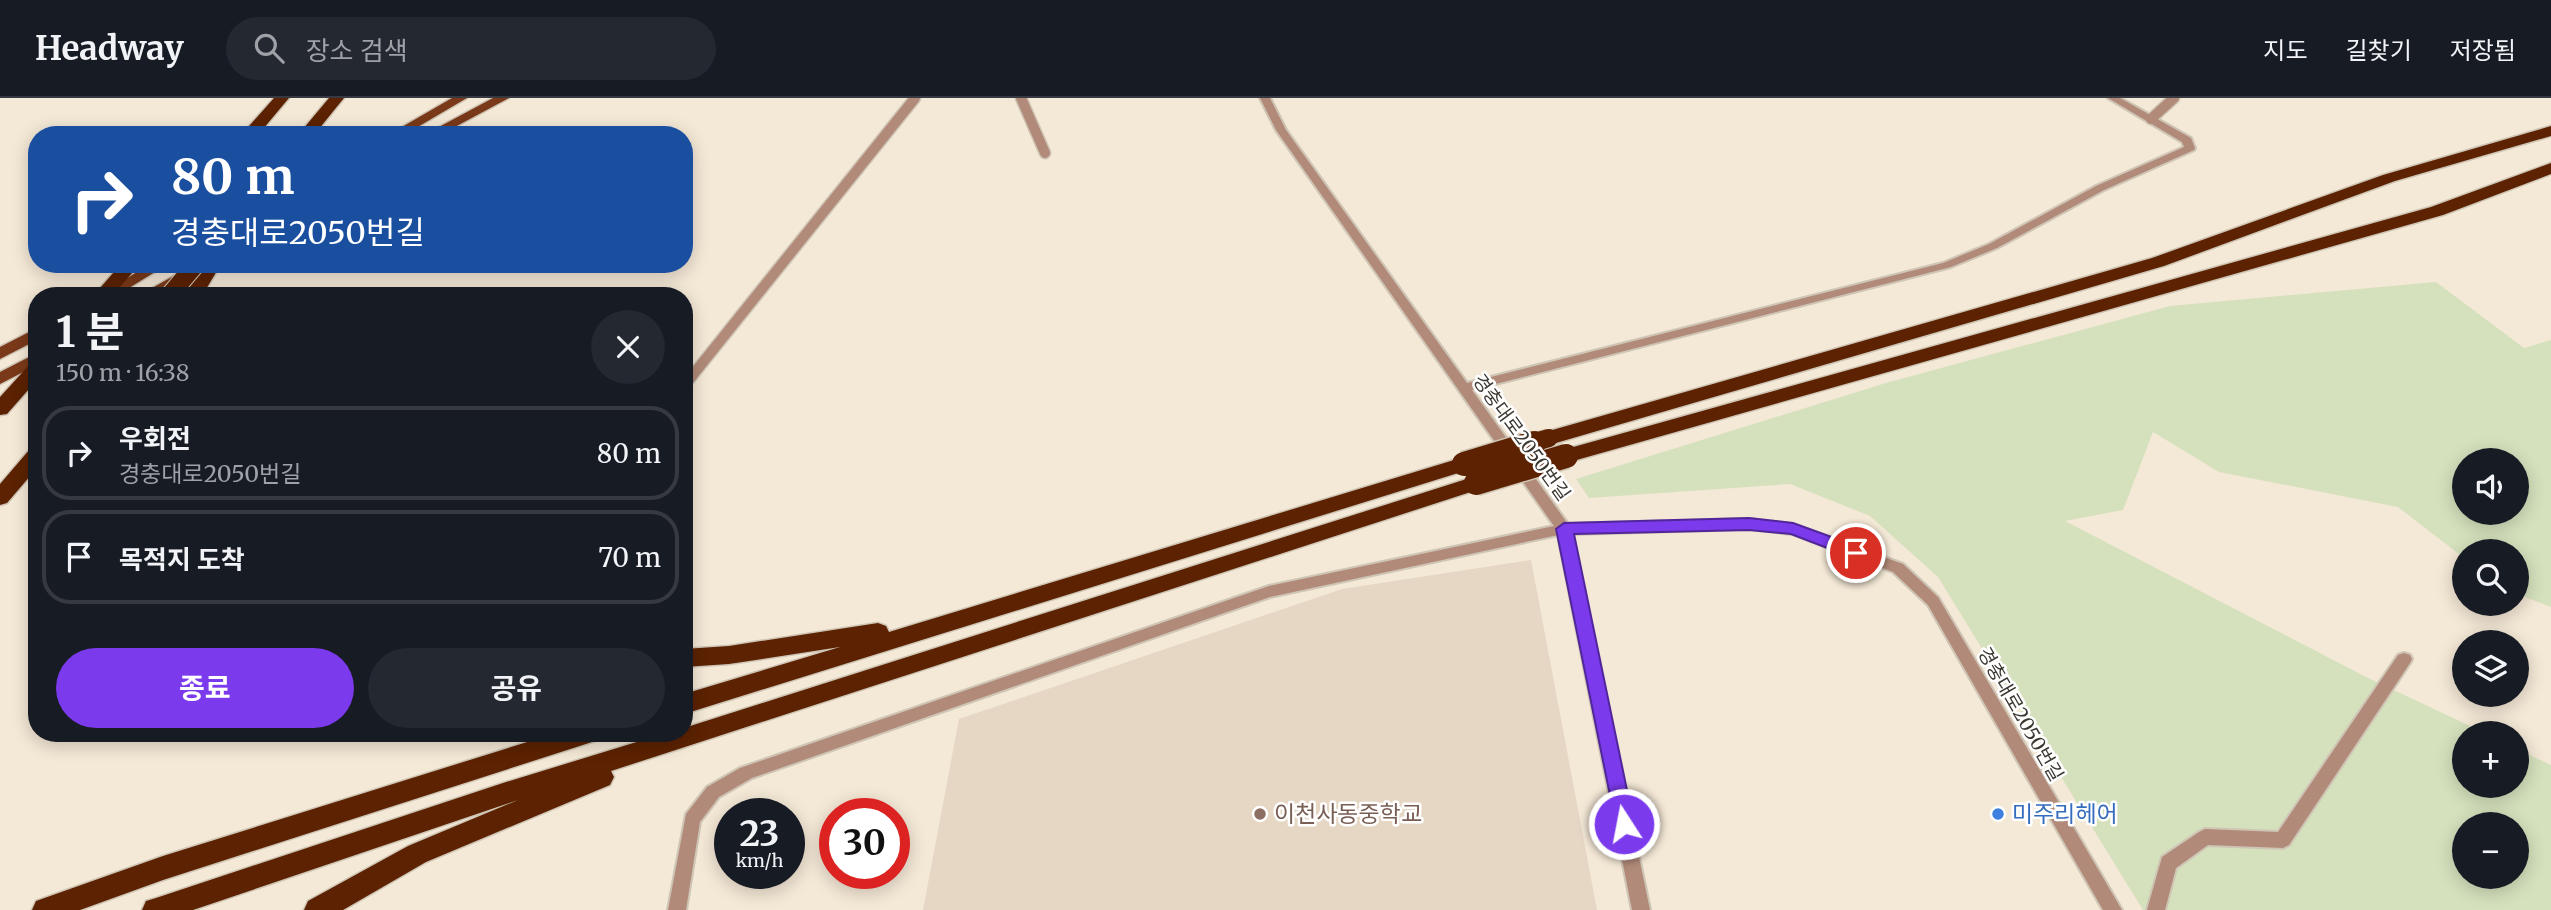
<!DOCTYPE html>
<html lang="ko">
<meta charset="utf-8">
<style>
:root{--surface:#171b24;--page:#242831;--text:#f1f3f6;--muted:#9ea1a6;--line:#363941;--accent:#7c3aed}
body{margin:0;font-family:Merriweather,"Noto Sans KR",serif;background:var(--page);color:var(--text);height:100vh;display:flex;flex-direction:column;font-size:26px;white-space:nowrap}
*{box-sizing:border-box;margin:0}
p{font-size:23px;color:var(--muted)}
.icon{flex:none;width:38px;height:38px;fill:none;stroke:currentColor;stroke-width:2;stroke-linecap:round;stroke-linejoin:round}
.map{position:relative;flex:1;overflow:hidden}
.details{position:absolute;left:28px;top:189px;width:665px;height:455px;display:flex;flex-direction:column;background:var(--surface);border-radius:28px;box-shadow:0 4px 18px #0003}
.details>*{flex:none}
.hud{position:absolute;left:28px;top:28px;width:665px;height:147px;border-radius:28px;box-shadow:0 4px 18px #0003;background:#1a4fa0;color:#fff;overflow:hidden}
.fabs{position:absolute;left:2452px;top:350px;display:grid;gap:14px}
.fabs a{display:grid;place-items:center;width:77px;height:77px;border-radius:50%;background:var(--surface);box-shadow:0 4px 18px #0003;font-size:35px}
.speed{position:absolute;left:714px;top:700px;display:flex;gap:14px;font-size:35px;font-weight:700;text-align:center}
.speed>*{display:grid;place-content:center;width:91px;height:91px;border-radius:50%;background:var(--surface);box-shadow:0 4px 18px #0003;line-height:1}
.speed small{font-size:18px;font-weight:400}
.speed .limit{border:10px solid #d22;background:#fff;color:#111}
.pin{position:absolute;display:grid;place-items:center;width:60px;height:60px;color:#fff;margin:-30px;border:4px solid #fff;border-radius:50%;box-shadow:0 2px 7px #0007}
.me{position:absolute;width:77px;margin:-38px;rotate:349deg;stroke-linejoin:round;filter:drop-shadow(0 0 5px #0008)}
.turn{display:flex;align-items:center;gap:24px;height:147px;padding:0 28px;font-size:32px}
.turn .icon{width:91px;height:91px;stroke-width:2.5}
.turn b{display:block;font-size:49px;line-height:60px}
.round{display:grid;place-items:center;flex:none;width:74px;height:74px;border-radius:37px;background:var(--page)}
.headline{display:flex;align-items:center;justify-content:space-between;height:119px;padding:0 28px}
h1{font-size:42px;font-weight:700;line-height:52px}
.cta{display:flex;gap:14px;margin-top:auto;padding:14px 28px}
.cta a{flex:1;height:80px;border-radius:42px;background:var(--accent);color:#fff;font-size:28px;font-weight:700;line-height:80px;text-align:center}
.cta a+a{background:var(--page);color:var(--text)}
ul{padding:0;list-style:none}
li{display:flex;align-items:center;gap:21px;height:94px;margin:0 14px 10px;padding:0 14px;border:4px solid var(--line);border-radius:28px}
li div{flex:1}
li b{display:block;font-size:26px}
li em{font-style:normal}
header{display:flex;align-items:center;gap:42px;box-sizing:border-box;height:98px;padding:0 35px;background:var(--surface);border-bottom:2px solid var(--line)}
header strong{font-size:33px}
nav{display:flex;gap:38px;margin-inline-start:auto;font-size:24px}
.search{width:490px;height:63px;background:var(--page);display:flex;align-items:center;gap:18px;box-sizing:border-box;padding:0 24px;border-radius:38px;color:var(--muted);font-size:26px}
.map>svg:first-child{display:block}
.education{fill:#e5d7c4}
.green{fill:#d5e1bd;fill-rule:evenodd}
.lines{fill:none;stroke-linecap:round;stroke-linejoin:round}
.service-casing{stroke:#cfc5b5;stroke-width:13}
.minor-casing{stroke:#cfc5b5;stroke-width:4}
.primary-casing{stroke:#cfc5b5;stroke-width:3}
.motorway-casing{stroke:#cfc5b5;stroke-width:3}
.service{stroke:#b18a79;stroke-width:10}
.minor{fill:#b18a79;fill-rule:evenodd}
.primary{fill:#7a3919;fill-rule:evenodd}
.motorway{fill:#5c2201;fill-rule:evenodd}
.motorway-bridge-far1-casing{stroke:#cfc5b5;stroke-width:20;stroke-linecap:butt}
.motorway-bridge-casing{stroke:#cfc5b5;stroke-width:27;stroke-linecap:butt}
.motorway-bridge-far1{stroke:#5c2201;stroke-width:18}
.motorway-bridge{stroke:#5c2201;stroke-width:24}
.route{fill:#7c3aed;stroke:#51269a;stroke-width:2}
.education-dot{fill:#8d6e63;stroke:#fff;stroke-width:2.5}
.shop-dot{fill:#3f7fe0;stroke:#fff;stroke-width:2.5}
.labels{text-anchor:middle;stroke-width:5;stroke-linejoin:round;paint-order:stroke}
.street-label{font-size:19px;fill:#3c3831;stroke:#fff}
.near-education-label{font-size:23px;fill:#785e54;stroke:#fff;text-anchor:start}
.near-shop-label{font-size:23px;fill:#366cbe;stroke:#fff;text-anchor:start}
</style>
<header>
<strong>Headway</strong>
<div class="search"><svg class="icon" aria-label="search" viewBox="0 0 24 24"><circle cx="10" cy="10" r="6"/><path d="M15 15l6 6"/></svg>장소 검색</div>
<nav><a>지도</a><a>길찾기</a><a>저장됨</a></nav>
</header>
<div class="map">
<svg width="2551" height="812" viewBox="0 0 2551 812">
<rect width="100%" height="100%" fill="#f4e8d6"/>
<!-- education -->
<path class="education" d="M 1531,462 L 1597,812 L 923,812 L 959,621 L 1342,491 Z"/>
<!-- green -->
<path class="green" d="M 2436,184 L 2524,250 L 2551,242 L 2551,509 L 2517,496 L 2516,453 L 2464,453 L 2464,460 L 2398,409 L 2219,374 L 2153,334 L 2123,412 L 2065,423 L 2366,579 L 2485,635 L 2464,635 L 2464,688 L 2516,688 L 2517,651 L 2551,667 L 2551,812 L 2143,812 L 1938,479 L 1870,418 L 1790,386 L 1589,400 L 1576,381 L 1886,285 L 2170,208 ZM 2464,362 L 2516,362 L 2516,415 L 2464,415 ZM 2464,726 L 2516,726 L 2516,779 L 2464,779 Z"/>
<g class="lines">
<!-- service casing -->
<g class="service-casing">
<path id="service" d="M 1021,0 L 1045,55
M 2151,21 L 2174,0
M 684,288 L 915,0"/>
</g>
<!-- minor casing -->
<g class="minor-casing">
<path id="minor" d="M 1260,0 L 1270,0 L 1286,32 L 1467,285 L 1943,165 L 1989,146 L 2096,88 L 2184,49 L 2182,44 L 2108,0 L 2120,0 L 2191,40 L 2195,50 L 2194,52 L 2104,92 L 1997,150 L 1951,169 L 1472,292 L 1568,426 L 1749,421 L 1793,426 L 1903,466 L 1938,499 L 2122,812 L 2103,812 L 1928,507 L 1893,474 L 1792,436 L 1749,431 L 1572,436 L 1650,812 L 1632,812 L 1558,437 L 1270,499 L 752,680 L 719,699 L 700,724 L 686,812 L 668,812 L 686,716 L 707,689 L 740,670 L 1269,488 L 1554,428 L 1276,32 Z
M 2404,555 L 2410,557 L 2412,561 L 2410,565 L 2289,747 L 2283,750 L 2208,747 L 2176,770 L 2165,812 L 2147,812 L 2162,759 L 2199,734 L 2205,731 L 2278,734 L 2398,557 Z"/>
</g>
<!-- primary casing -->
<g class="primary-casing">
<path id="primary" d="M 452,0 L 467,0 L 404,37 L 388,37 Z
M 493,0 L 509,0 L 440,37 L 424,37 Z
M 150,166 L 168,166 L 116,198 L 98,198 Z
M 191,168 L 196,169 L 196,175 L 156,198 L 138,198 Z
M 37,230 L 37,242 L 0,261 L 0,249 Z
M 37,255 L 37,267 L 0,286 L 0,274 Z"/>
</g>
<!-- motorway casing -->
<g class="motorway-casing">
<path id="motorway" d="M 274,0 L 289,0 L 258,37 L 241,37 Z
M 329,0 L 344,0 L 314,37 L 298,37 Z
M 2551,28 L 2551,38 L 2395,83 L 2164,168 L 1549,347 L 1539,340 L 1542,335 L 2152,160 L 2383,77 Z
M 2551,65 L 2551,76 L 2443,117 L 1566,365 L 1556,358 L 1559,353 L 2431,109 Z
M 121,166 L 140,166 L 112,198 L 93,198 Z
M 203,166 L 221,166 L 202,198 L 184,198 Z
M 37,264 L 37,282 L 7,316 L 0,317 L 0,299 L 30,266 Z
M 37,349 L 37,370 L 7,405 L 0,407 L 0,386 L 30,351 Z
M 1464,359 L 1471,361 L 1474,366 L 1471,371 L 684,616 L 684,596 L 840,549 L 729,566 L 684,569 L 684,551 L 729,548 L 878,525 L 886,528 L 889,534 Z
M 1476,378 L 1486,385 L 1483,390 L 611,673 L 614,679 L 610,687 L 426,764 L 343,812 L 304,812 L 308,803 L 408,748 L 518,702 L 193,812 L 142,812 L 146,803 L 156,800 L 503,685 L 666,635 L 684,635 L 684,630 Z
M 556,635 L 601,635 L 598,642 L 589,645 L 163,782 L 80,812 L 32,812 L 36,803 L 163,758 Z"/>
</g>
<!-- service -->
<use href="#service" class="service"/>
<!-- minor -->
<use href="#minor" class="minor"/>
<!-- primary -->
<use href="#primary" class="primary"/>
<!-- motorway -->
<use href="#motorway" class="motorway"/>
<!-- motorway-bridge-far1 casing -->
<g class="motorway-bridge-far1-casing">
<path id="motorway-bridge-far1" d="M 169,198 L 196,166
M 1528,346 L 1549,340"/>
</g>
<!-- motorway-bridge casing -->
<g class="motorway-bridge-casing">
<path id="motorway-bridge" d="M 1464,366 L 1534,345
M 1476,385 L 1566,358"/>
</g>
<!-- motorway-bridge-far1 -->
<use href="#motorway-bridge-far1" class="motorway-bridge-far1"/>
<!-- motorway-bridge -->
<use href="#motorway-bridge" class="motorway-bridge"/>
</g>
<!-- route -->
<path class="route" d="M 1749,420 L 1793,425 L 1862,450 L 1864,455 L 1856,461 L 1791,436 L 1749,432 L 1574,436 L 1634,726 L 1631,732 L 1624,734 L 1617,732 L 1556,431 L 1564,425 Z"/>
<!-- markers -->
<circle class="education-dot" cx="1260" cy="716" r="7"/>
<circle class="shop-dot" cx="1998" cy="716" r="7"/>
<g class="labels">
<!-- street labels -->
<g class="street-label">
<text transform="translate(1522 339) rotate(54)" y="7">경충대로2050번길</text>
<text transform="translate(2021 616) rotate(60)" y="7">경충대로2050번길</text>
</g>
<!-- near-education labels -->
<g class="near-education-label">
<text x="1274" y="724">이천사동중학교</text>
</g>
<!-- near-shop labels -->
<g class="near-shop-label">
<text x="2012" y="724">미주리헤어</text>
</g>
</g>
</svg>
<div class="fabs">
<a><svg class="icon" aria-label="sound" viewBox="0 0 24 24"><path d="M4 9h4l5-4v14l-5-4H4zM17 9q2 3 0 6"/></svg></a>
<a><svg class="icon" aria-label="search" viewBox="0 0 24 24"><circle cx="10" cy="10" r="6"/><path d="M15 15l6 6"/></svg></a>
<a><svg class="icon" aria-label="layers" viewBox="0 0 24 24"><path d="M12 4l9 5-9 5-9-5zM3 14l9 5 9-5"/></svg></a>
<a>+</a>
<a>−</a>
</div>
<div class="speed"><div>23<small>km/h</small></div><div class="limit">30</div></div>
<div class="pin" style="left:1856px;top:455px;background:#d93025"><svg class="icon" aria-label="arrive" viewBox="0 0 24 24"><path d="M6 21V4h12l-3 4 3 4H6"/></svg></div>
<svg class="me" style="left:1624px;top:726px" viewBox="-20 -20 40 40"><circle r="17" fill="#7c3aed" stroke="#fff" stroke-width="3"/><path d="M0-11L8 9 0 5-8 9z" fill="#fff"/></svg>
<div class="hud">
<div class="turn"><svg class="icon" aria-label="right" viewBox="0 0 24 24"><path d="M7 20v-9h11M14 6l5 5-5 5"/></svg><div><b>80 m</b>경충대로2050번길</div></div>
</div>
<section class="details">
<div class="headline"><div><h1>1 분</h1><p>150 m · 16:38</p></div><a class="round"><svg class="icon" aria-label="close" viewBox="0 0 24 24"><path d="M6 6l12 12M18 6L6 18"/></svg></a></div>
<ul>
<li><svg class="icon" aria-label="right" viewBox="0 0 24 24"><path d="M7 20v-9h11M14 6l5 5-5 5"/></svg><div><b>우회전</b><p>경충대로2050번길</p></div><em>80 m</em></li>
<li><svg class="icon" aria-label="arrive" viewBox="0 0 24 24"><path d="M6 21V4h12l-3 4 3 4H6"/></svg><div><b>목적지 도착</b></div><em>70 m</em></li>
</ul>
<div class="cta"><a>종료</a><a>공유</a></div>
</section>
</div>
